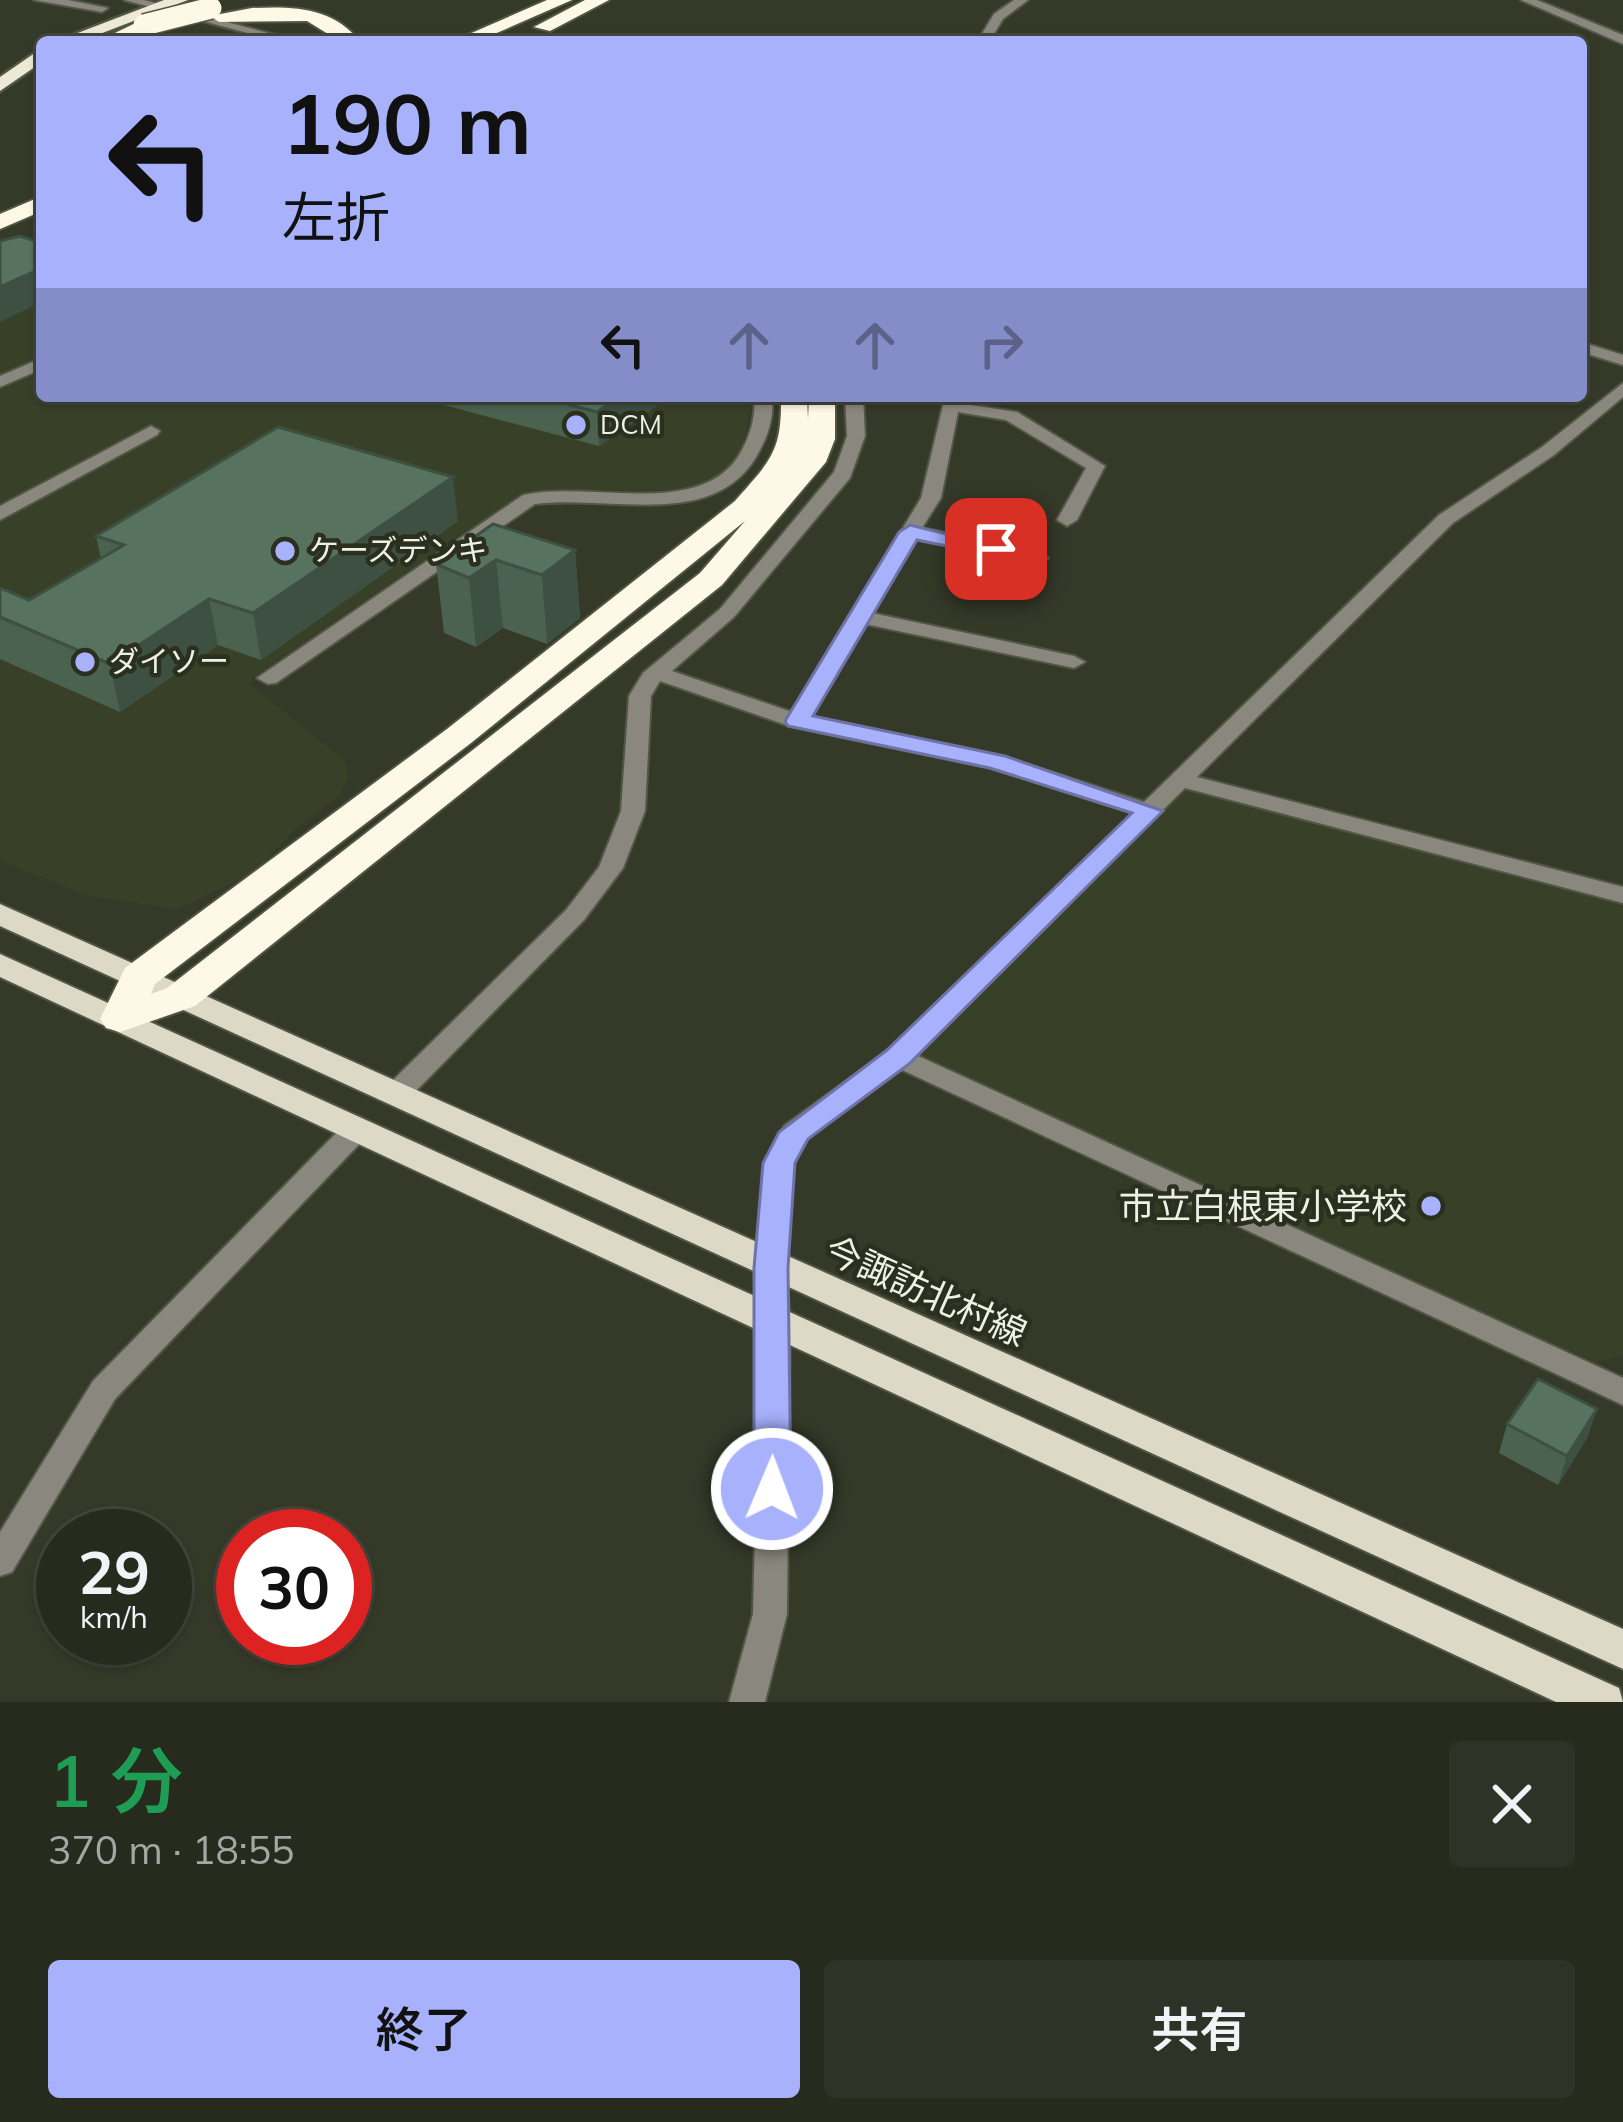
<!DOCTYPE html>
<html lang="ja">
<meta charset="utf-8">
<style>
:root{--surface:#272b1e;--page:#2f3327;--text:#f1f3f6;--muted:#a4a7a4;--line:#43473c;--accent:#a7b1fc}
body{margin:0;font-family:Mulish,"Noto Sans JP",sans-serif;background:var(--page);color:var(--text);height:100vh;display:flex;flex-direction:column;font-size:45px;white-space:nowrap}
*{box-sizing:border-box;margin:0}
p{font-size:39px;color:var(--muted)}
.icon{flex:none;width:66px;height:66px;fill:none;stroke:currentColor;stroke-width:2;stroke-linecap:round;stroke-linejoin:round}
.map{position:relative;height:1702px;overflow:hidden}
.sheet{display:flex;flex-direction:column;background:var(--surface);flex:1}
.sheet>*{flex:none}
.guide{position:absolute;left:36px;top:36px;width:1551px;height:366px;border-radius:12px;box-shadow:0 3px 9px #0004,0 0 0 3px var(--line);background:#a7b1fc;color:#111;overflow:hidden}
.speed{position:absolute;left:36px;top:1509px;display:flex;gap:24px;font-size:60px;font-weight:700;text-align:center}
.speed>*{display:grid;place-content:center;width:156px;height:156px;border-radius:50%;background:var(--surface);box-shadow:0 3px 9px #0004,0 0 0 3px var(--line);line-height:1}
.speed small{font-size:30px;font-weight:400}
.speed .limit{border:18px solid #d22;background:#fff;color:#111}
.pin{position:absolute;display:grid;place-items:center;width:102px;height:102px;color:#fff;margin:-51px;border-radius:24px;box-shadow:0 6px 18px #0006}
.me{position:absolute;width:132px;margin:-66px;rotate:1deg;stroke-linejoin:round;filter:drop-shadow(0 0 9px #0008)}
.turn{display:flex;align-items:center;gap:42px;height:252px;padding:0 48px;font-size:54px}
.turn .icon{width:156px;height:156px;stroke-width:2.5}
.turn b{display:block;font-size:84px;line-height:102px}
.lanes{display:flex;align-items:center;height:114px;padding:0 48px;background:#0003;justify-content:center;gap:60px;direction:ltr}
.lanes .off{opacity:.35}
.round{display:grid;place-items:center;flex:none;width:126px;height:126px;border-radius:12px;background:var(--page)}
.summary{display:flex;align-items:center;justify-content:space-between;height:204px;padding:0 48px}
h1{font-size:72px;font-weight:600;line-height:90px;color:#1e9e55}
.action{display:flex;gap:24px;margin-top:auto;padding:24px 48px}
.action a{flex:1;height:138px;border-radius:12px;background:var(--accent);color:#111;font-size:48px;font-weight:600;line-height:138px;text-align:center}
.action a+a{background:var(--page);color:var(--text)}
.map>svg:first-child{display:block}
.built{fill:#394028}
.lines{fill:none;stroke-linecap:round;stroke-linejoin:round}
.minor-casing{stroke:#525646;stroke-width:4}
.tertiary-casing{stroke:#525646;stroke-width:4}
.primary-casing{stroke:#525646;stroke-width:4}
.trunk-casing{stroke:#525646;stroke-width:5}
.motorway-casing{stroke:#525646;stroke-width:4}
.minor{fill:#8a877e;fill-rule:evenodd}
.tertiary{fill:#8a877e;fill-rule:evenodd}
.primary{fill:#ded8c6;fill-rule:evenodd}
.trunk{fill:#eee8d6;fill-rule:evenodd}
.motorway{fill:#fef8e6;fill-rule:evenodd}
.motorway-bridge-casing{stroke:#525646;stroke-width:24;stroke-linecap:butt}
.motorway-bridge{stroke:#fef8e6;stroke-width:21}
.wall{fill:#4b6251}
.shaded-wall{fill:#3d5042}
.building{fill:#57725e;stroke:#3d5042;stroke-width:3}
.route{fill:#a7b1fc;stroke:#6d73a4;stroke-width:3}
.poi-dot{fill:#a7b1fc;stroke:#2a2f1e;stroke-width:4.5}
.labels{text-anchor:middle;stroke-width:9;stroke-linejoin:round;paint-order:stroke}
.far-poi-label{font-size:27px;fill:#edf1e6;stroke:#2a2f1e;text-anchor:start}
.poi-label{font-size:30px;fill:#edf1e6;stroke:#2a2f1e;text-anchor:start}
.near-poi-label{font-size:36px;fill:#edf1e6;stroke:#2a2f1e;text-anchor:end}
.near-street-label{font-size:36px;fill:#edf1e6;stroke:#2a2f1e}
</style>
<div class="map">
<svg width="1623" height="1702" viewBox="0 0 1623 1702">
<rect width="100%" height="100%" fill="#343928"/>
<!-- built -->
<path class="built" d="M 42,255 L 42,396 L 753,396 L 739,464 L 702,489 L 531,492 L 454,539 L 253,677 L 251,685 L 345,761 L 348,777 L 339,796 L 294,830 L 255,872 L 178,909 L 89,896 L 0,861 L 0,268 Z
M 1181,780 L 1623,895 L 1623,1356 L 1595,1362 L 898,1057 Z"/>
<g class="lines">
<!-- minor casing -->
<g class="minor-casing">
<path id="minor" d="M 34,0 L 68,0 L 108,8 L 102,12 Z
M 1014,0 L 1028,0 L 1003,19 L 989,42 L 977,42 L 994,14 Z
M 1521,0 L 1537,0 L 1623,35 L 1623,44 Z
M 42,358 L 42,369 L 0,387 L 0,376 Z
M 1623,383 L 1623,397 L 1554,455 L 1453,523 L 1197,777 L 1623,887 L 1623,903 L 1185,788 L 916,1055 L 1623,1378 L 1623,1405 L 900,1069 L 806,1138 L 793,1163 L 786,1267 L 790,1324 L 787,1614 L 765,1702 L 729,1702 L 753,1614 L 760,1324 L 756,1267 L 765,1163 L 785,1125 L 888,1051 L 1133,813 L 991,768 L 789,726 L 660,681 L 651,696 L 645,811 L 623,868 L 584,920 L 405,1102 L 385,1102 L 381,1095 L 385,1088 L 566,910 L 599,867 L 621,811 L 629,696 L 643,673 L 720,609 L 834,472 L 847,436 L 845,396 L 863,396 L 865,436 L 850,478 L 734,617 L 672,671 L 792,712 L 921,498 L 944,401 L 1017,412 L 1105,466 L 1077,520 L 1067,526 L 1057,520 L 1086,468 L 1006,420 L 958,412 L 941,498 L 922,528 L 1038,552 L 1048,558 L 1038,564 L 916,539 L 872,613 L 1074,656 L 1085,662 L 1074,668 L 865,624 L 810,717 L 1004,757 L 1144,802 L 1439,515 L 1542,447 Z
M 754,396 L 772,396 C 774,416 769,433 760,450 C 718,533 610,494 535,504 L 276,683 L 268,684 L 257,678 L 523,495 C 590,480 705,521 742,450 C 751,433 756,415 754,396 Z
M 151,426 L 160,431 L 157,435 L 0,520 L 0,506 Z
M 357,1119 L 367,1122 L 371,1129 L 367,1136 L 115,1399 L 12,1572 L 0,1576 L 0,1532 L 93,1381 L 347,1122 Z"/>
</g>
<!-- tertiary casing -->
<g class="tertiary-casing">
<path id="tertiary" d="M 124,0 L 144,0 L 302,42 L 281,42 Z
M 1581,342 L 1623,355 L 1623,365 L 1581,352 Z"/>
</g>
<!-- primary casing -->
<g class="primary-casing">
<path id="primary" d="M 0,904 L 1623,1629 L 1623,1669 L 0,926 Z
M 0,954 L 1619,1688 L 1623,1702 L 1556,1702 L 0,977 Z"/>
</g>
<!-- trunk casing -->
<g class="trunk-casing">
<path id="trunk" d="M 164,0 L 188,0 L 79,42 L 54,42 Z
M 42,48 L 42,62 L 0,91 L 0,77 Z"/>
</g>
<!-- motorway casing -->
<g class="motorway-casing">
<path id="motorway" d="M 547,0 L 572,0 L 476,42 L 451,42 Z
M 585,0 L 609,0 L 550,31 L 534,27 Z
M 252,8 C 293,6 334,7 360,42 L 341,42 L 307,21 L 219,22 L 210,16 Z
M 144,19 L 151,21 L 151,29 L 121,42 L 96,42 Z
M 42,196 L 42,211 L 0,229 L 0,214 Z
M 781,396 L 807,396 L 808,419 L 809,396 L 835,396 L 835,439 L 826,462 L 722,585 L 195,1006 L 120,1032 L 106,1028 L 100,1019 L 125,968 L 447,729 L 735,501 C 771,460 782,452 781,396 ZM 745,521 L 700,573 L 167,988 L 151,994 L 155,984 L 471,743 Z"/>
</g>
<!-- minor -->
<use href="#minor" class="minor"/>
<!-- tertiary -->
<use href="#tertiary" class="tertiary"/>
<!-- primary -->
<use href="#primary" class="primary"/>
<!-- trunk -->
<use href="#trunk" class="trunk"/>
<!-- motorway -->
<use href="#motorway" class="motorway"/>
<!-- motorway-bridge casing -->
<g class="motorway-bridge-casing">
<path id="motorway-bridge" d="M 144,25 L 211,8"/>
</g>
<!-- motorway-bridge -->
<use href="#motorway-bridge" class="motorway-bridge"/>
</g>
<!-- wall -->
<path class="wall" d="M 409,396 L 671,396 L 599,446 Z
M 718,396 L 751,396 L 750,404 Z
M 458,521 L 261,660 L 218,645 L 120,712 L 0,659 L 0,588 L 29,600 L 101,559 L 96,536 Z
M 575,550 L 580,618 L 547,644 L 503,628 L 476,647 L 444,633 L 436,564 Z
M 1597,1409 L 1587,1438 L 1558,1485 L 1499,1453 L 1507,1424 Z"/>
<!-- shaded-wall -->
<path class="shaded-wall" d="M 42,268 L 42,302 L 0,322 L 0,287 Z
M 621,396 L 671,396 L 599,446 L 597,412 Z
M 453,477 L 458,521 L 261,660 L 253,613 Z
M 575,550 L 580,618 L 547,644 L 542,575 Z
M 496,560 L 503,628 L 476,647 L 469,578 Z
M 209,599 L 218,645 L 120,712 L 110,664 Z
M 1597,1409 L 1587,1438 L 1558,1485 L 1567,1456 Z"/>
<!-- building -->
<path class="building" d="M 20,236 L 42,243 L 42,268 L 0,287 L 0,241 Z
M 535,396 L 621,396 L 597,412 Z
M 278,427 L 453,477 L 253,613 L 209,599 L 110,664 L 0,617 L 0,588 L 29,600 L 124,545 L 96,536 Z
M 493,524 L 575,550 L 542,575 L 496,560 L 469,578 L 436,564 Z
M 1538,1379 L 1597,1409 L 1567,1456 L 1507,1424 Z"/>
<!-- route -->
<path class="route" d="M 910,525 L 1007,549 L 996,556 L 917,540 L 813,716 L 1005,756 L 1163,811 L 909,1064 L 808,1139 L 795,1163 L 788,1268 L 791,1489 L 786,1500 L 772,1505 L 759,1500 L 754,1489 L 754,1268 L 763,1163 L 779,1132 L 887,1050 L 1132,813 L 990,768 L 788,726 L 785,721 L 899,532 Z"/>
<!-- markers -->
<g class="poi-dot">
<circle cx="576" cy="425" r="12"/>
<circle cx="285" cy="551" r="12"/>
<circle cx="85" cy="662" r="12"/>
<circle cx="1431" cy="1206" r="12"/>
</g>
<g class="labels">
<!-- far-poi labels -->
<g class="far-poi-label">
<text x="600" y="434">DCM</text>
</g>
<!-- poi labels -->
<g class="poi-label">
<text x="309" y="561">ケーズデンキ</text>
<text x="109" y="672">ダイソー</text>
</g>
<!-- near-poi labels -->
<g class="near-poi-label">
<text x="1407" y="1219">市立白根東小学校</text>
</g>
<!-- near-street labels -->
<g class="near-street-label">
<text transform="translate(926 1291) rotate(24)" y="13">今諏訪北村線</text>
</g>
</g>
</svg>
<div class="speed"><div>29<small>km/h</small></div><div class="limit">30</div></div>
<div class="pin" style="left:996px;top:549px;background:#d93025"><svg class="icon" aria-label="arrive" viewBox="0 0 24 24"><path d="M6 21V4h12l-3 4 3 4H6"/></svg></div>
<svg class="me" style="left:772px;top:1489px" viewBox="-20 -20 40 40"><circle r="17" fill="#a7b1fc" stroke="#fff" stroke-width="3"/><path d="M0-11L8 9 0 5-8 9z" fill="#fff"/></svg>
<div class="guide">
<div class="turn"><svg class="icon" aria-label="left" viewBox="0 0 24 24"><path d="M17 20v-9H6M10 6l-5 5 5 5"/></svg><div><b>190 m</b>左折</div></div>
<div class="lanes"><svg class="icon" aria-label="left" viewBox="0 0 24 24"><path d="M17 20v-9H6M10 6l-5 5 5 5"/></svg><svg class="icon off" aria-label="ahead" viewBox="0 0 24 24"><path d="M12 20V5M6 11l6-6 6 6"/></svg><svg class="icon off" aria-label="ahead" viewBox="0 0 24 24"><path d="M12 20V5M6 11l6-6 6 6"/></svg><svg class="icon off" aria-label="right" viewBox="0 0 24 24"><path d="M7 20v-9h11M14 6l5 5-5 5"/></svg></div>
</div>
</div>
<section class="sheet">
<div class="summary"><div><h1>1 分</h1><p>370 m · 18:55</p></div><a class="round"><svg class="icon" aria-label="close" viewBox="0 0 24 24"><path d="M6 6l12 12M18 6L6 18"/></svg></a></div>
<div class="action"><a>終了</a><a>共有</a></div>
</section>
